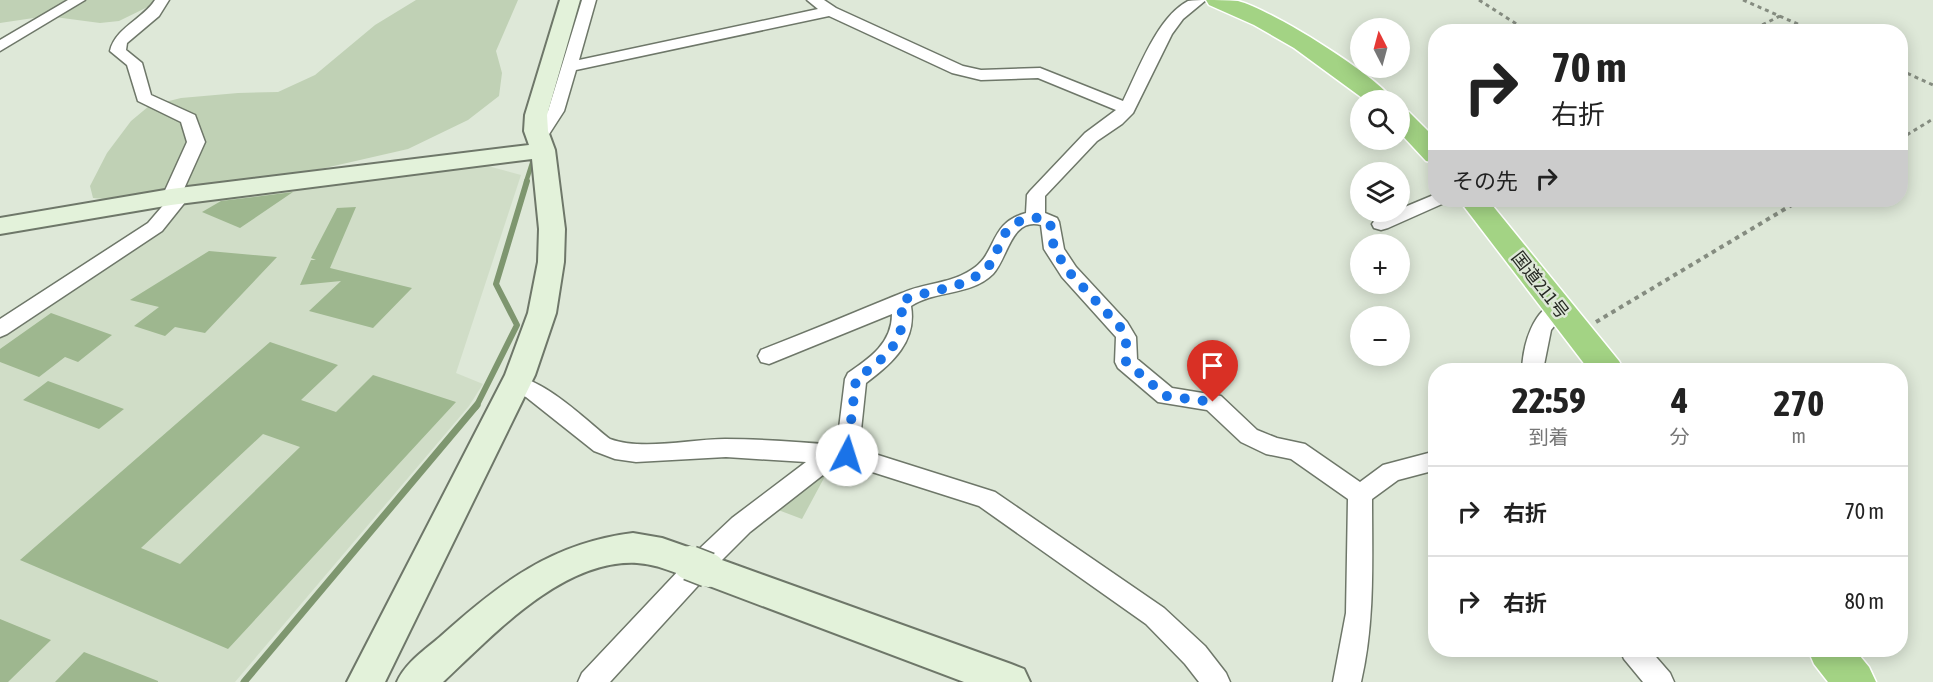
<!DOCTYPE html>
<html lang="ja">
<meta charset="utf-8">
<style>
:root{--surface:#fff;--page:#f2f2f2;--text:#222;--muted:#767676;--line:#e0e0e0}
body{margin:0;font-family:"Asap Condensed","Noto Sans JP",sans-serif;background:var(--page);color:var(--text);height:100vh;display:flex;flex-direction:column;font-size:22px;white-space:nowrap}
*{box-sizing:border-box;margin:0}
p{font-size:20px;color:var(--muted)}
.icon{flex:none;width:33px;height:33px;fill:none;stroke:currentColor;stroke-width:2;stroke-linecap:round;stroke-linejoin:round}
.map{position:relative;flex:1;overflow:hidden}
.details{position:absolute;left:1428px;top:363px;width:480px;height:294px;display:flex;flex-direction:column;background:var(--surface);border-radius:24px;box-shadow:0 3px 15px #0003}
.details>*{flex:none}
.guide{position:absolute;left:1428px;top:24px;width:480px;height:183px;border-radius:24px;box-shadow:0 3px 15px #0003;background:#fff;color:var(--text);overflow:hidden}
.needle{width:39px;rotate:354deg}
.tools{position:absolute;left:1350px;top:18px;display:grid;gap:12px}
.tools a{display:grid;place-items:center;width:60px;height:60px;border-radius:50%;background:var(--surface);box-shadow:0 3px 15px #0003;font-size:30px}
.pin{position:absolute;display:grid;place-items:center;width:51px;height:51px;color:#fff;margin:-62px -26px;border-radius:50% 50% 50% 0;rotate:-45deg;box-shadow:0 0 6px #0007}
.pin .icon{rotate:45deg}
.me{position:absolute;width:66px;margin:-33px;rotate:5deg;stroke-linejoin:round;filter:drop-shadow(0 0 4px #0008)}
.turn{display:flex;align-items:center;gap:21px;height:126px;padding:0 24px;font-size:27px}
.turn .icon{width:78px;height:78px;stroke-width:2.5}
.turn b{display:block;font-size:42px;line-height:51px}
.then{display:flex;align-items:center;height:57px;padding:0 24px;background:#0003;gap:12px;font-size:22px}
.eta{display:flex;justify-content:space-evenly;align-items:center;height:102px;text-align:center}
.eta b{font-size:36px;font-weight:700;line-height:42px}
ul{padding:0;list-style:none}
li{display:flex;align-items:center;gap:18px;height:90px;padding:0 24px;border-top:2px solid var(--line)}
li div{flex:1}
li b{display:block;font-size:22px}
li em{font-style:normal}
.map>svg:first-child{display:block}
.built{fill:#d0ddc7}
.green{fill:#c0d1b5}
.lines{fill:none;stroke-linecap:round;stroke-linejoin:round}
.stream-far2{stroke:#7e966f;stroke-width:4.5}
.stream-far1{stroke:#7e966f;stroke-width:6}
.stream{stroke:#7e966f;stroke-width:7}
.building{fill:#9eb78f;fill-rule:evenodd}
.street-casing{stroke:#6e7769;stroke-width:3}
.secondary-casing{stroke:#6e7769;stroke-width:4}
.highway-casing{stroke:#fff;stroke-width:3}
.path-far1{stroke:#858c80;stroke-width:3;stroke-dasharray:4 4;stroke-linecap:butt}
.path{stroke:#858c80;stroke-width:4;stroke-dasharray:4.5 4.5;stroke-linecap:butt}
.street{fill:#fff;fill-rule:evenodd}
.secondary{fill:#e3f2da;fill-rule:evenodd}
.highway{fill:#a3d384;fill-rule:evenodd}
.secondary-bridge-casing{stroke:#6e7769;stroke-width:37;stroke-linecap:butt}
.secondary-bridge{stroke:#e3f2da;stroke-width:34}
.route{stroke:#1a73e8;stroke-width:10;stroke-dasharray:0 18}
.labels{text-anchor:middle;stroke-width:5;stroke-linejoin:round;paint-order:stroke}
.street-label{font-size:18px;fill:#272a24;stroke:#dee8d8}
</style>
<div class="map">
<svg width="1933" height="682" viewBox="0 0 1933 682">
<rect width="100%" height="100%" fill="#dee8d8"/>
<!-- built -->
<path class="built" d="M 477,163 L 521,175 L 456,373 L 483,384 L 469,406 L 235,682 L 0,682 L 0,334 L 186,199 Z"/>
<!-- green -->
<path class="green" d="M 0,0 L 162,0 L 119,21 L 100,23 L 47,16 L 0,23 Z
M 416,0 L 518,0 L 496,51 L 502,73 L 499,96 L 468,120 L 408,149 L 325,168 L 170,194 L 118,200 L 93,198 L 90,186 L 107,153 L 131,121 L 149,106 L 181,98 L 238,93 L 278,92 L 315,75 L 375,25 Z
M 831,465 L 802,519 L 773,508 Z"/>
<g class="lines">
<!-- stream-far2 -->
<path class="stream-far2" d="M 551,101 L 563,62
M 526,182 L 533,160"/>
<!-- stream-far1 -->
<path class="stream-far1" d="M 476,407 L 517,325 L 496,284 L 527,181"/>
<!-- stream -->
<path class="stream" d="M 244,682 L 477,405"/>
</g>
<!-- building -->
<path class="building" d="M 293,192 L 240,228 L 202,212 L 221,201 Z
M 356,207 L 330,268 L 412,288 L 373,328 L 309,311 L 341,281 L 300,285 L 311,260 L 316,260 L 311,258 L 337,208 Z
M 209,251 L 277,257 L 205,333 L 175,327 L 165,336 L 134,326 L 159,307 L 130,300 Z
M 51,313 L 112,335 L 78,362 L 65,357 L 39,377 L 0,362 L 0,349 Z
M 270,342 L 338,365 L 301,400 L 336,412 L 373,375 L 456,402 L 228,649 L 20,560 ZM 263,434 L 300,447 L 180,564 L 141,548 Z
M 48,381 L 124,409 L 99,429 L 23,400 Z
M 0,619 L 51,640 L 8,682 L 0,682 Z
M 84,652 L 158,681 L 158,682 L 55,682 Z"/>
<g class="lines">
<!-- street casing -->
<g class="street-casing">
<path id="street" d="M 68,0 L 85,0 L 0,51 L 0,40 Z
M 155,0 L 169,0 L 159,16 L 127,43 L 126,50 L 142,63 L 151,95 L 195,115 L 205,142 L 183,191 L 190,196 L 162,231 L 7,334 L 0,337 L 0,319 L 148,223 L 166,202 L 162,197 L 187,142 L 181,122 L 138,101 L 127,65 L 110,51 C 115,28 143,19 155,0 Z
M 582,0 L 596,0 L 579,60 L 818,9 L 807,0 L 824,0 L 836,8 L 963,66 L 981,70 L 1040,68 L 1123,101 C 1138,71 1157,17 1188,1 C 1193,0 1201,0 1206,0 L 1183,19 L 1172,34 L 1133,113 L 1122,124 L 1097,141 L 1045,196 L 1045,213 L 1057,218 L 1059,222 L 1064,249 L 1076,267 L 1127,322 L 1136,337 L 1137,359 L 1172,388 L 1221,396 L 1257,430 L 1277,438 L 1305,444 L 1360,482 L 1383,465 L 1436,451 L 1436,470 L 1398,480 L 1372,499 C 1372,561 1375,622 1361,682 L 1333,682 L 1346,613 L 1348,499 L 1291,459 L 1266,454 L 1241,442 L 1207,410 L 1158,402 L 1118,368 L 1115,362 L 1116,337 L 1062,277 L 1044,249 L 1041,225 C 1011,217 1008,258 993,274 C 971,296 935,290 911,306 C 917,341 893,363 866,383 L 859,449 L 995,492 L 1164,608 L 1205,646 L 1226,673 L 1230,682 L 1199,682 L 1185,664 L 1146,624 L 979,506 L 847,464 L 837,464 L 750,532 L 716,566 L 610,682 L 578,682 L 582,673 L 698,550 L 732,518 L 806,462 L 726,457 L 636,462 L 615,459 L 594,451 L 526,397 L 508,390 L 505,384 L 508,378 C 536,370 588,422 610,439 C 643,451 690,439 725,439 C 762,439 800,442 837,445 L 845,379 L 848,373 C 870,358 892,343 892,314 L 769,364 L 761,362 L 758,356 L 761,350 C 808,332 855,312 902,293 C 924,283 950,284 971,270 C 998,254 988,223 1026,213 L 1027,195 L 1030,191 L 1085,133 L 1116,110 L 1038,78 L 981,80 L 952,73 L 829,16 L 576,70 L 564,111 L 544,142 L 532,142 L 529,138 L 548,111 Z
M 1436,194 L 1436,200 L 1445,200 L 1442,204 L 1388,228 L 1381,230 L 1374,228 L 1372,224 C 1377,216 1390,212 1400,212 L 1400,209 Z
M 1559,301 L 1566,303 L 1569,308 L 1551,330 L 1543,370 L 1522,370 C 1523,346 1532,309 1559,301 Z
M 1620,650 L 1650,650 L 1670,673 L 1674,682 L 1643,682 L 1624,659 Z"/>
</g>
<!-- secondary casing -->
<g class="secondary-casing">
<path id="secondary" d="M 560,0 L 580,0 L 547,115 L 548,131 L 555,150 L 565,229 L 564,262 L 556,313 L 535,375 L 385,682 L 347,682 L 505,375 L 528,313 L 538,262 L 539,229 L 532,159 L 171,205 L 0,234 L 0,218 L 171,189 L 529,145 L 524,131 L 525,115 Z
M 633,533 L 662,538 L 702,552 L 704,556 L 708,555 L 1011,664 L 1024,669 L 1030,682 L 964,682 L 696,581 L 694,577 L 690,578 C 673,572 656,564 637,563 C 563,559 493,635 443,682 L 397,682 C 406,662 425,650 441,636 C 500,583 552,543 633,533 Z"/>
</g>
<!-- highway casing -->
<g class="highway-casing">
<path id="highway" d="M 1206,0 C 1216,0 1228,0 1238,1 C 1270,9 1375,74 1393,100 L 1365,100 L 1294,48 L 1254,25 L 1209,5 Z
M 1400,110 L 1409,112 L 1436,139 L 1436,163 L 1426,161 L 1400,133 Z
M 1459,200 L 1488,200 L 1619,361 L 1624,370 L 1589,370 Z
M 1808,650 L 1855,650 L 1869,667 L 1876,682 L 1828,682 L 1814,664 Z"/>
</g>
<!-- path-far1 -->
<path class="path-far1" d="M 1479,0 L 1529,32
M 1743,0 L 1816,32
M 1748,32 L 1780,16
M 1900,70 L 1933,85
M 1900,139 L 1933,119"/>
<!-- path -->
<path class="path" d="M 1596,322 L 1800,200"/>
<!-- street -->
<use href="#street" class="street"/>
<!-- secondary -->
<use href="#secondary" class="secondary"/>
<!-- highway -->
<use href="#highway" class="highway"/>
<!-- secondary-bridge casing -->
<g class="secondary-bridge-casing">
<path id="secondary-bridge" d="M 690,563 L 708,570"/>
</g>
<!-- secondary-bridge -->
<use href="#secondary-bridge" class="secondary-bridge"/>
</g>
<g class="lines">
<!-- route -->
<path class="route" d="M 847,455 L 856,379 C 883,359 910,341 900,303 L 908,298 C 930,291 959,288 978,275 C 994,266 995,252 1003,237 C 1011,221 1034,212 1050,222 L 1054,249 L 1069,272 L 1120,327 L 1126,337 L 1126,362 L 1166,396 L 1213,402"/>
</g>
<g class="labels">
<!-- street labels -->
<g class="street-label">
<text transform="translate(1540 285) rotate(52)" y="6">国道211号</text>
</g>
</g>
</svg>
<div class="tools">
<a><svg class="needle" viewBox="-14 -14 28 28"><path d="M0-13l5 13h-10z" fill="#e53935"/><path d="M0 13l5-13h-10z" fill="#767676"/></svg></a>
<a><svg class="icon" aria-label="search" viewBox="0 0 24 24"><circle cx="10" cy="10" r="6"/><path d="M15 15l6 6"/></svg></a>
<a><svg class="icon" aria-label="layers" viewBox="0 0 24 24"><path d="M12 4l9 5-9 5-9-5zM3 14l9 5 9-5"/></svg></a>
<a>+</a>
<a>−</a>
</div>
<div class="pin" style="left:1213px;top:402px;background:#d93025"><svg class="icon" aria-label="arrive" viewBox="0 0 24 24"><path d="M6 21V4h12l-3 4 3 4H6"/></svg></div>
<svg class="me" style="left:847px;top:455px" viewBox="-20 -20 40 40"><circle r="19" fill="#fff"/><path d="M0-13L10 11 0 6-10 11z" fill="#1a73e8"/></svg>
<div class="guide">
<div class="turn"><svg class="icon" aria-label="right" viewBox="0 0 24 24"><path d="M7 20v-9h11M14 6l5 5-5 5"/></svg><div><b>70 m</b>右折</div></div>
<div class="then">その先<svg class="icon" aria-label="right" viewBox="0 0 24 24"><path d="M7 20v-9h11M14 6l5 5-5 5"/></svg></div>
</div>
<section class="details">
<div class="eta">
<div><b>22:59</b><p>到着</p></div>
<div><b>4</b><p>分</p></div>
<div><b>270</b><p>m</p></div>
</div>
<ul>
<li><svg class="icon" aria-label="right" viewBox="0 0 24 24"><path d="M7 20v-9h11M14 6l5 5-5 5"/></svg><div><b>右折</b></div><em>70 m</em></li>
<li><svg class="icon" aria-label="right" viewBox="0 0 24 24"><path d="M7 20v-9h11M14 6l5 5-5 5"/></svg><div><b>右折</b></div><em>80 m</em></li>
</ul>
</section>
</div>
